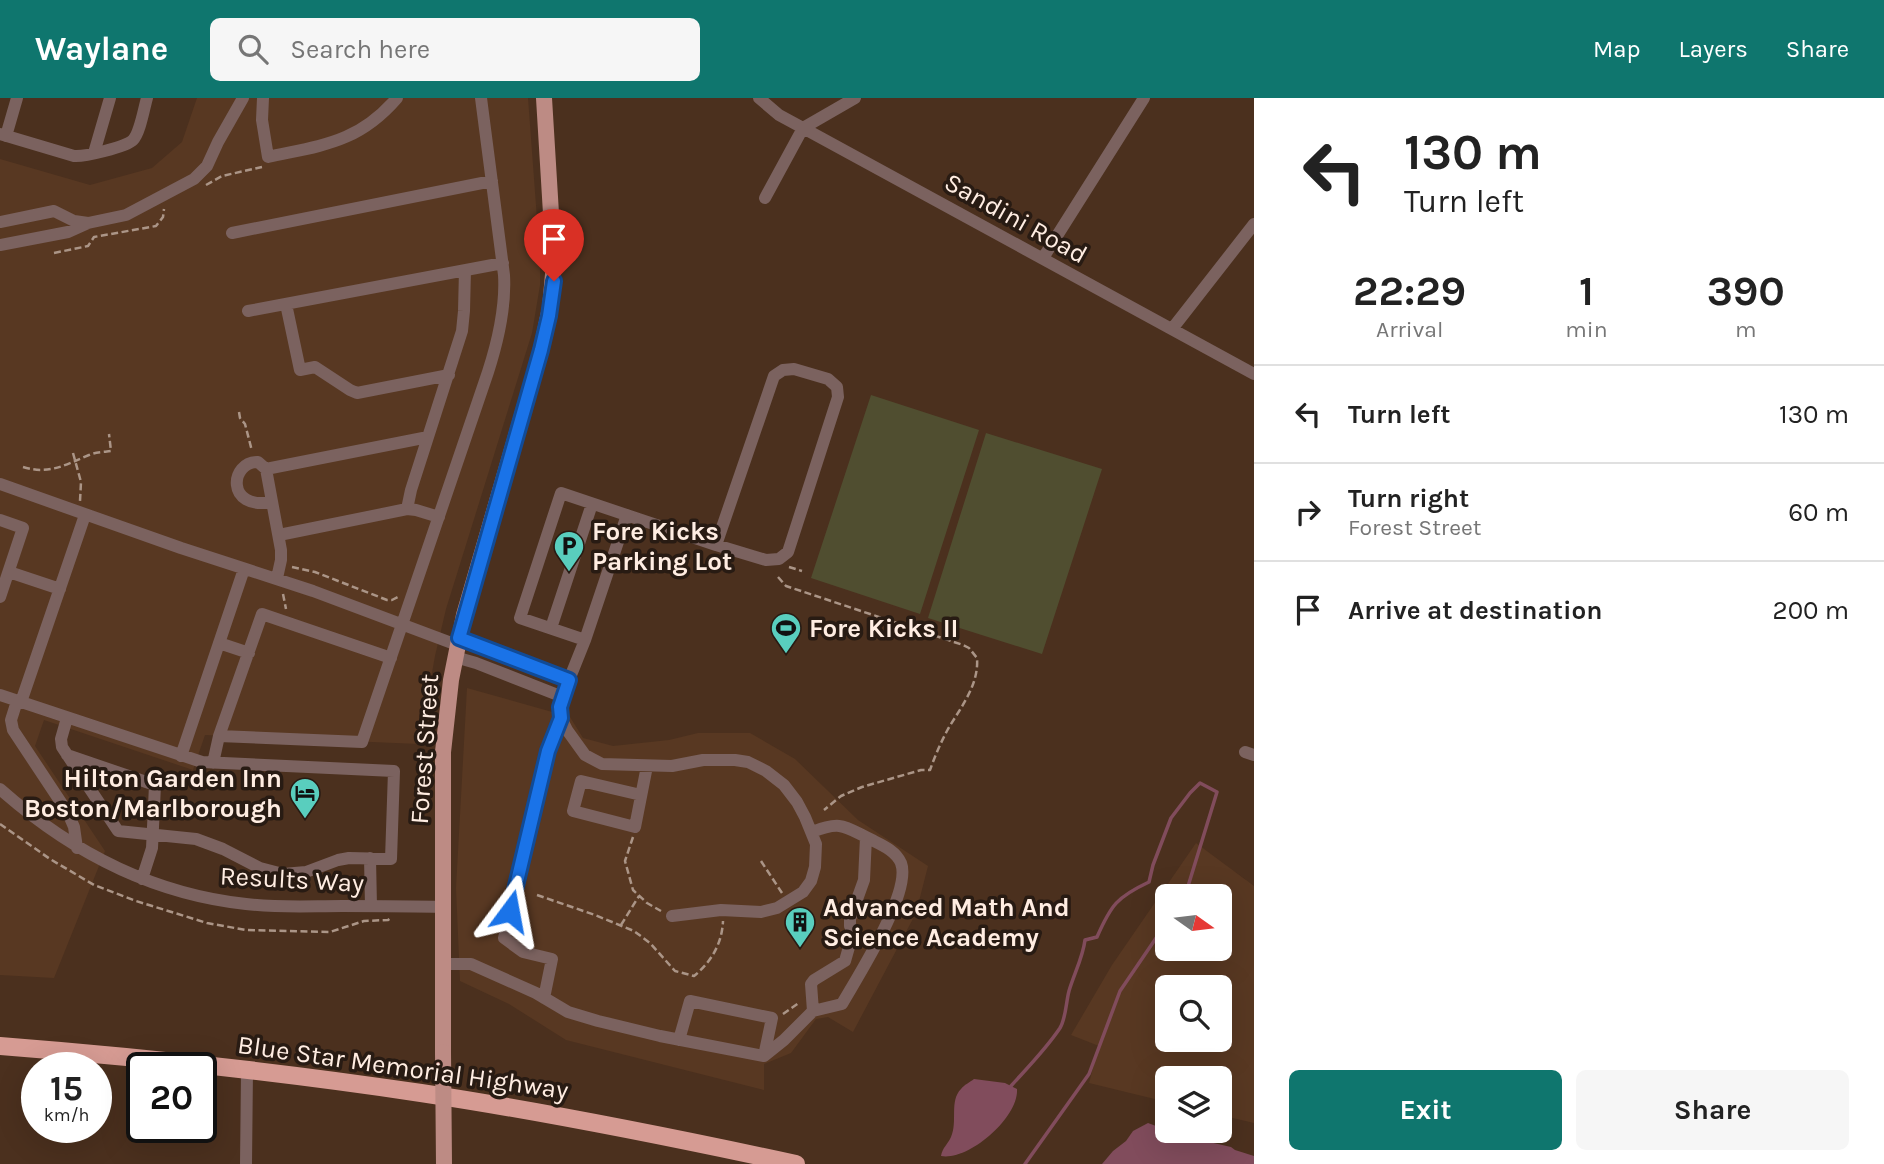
<!DOCTYPE html>
<style>
:root{--surface:#fff;--page:#f6f6f6;--text:#222;--muted:#767676;--line:#e0e0e0;--accent:#0f766e}
body{margin:0;font-family:Karla,sans-serif;background:var(--page);color:var(--text);height:100vh;display:flex;flex-direction:column;font-size:26px;white-space:nowrap}
*{box-sizing:border-box;margin:0}
p{font-size:23px;color:var(--muted)}
.icon{flex:none;width:38px;height:38px;fill:none;stroke:currentColor;stroke-width:2;stroke-linecap:round;stroke-linejoin:round}
.map{position:relative;flex:1;overflow:hidden}
.panel{display:flex;flex-direction:column;background:var(--surface);width:630px}
.panel>*{flex:none}
.hud{background:#fff;color:var(--text);overflow:hidden}
.needle{width:46px;rotate:104deg}
.buttons{position:absolute;left:1155px;top:786px;display:grid;gap:14px}
.buttons a{display:grid;place-items:center;width:77px;height:77px;border-radius:10px;background:var(--surface);box-shadow:0 7px 28px #0002;font-size:35px}
.speed{position:absolute;left:21px;top:954px;display:flex;gap:14px;font-size:35px;font-weight:700;text-align:center}
.speed>*{display:grid;place-content:center;width:91px;height:91px;border-radius:50%;background:var(--surface);box-shadow:0 7px 28px #0002;line-height:1}
.speed small{font-size:18px;font-weight:400}
.speed .limit{border:4px solid #111;border-radius:10px;background:#fff;color:#111}
.pin{position:absolute;display:grid;place-items:center;width:60px;height:60px;color:#fff;margin:-72px -30px;border-radius:50% 50% 50% 0;rotate:-45deg;box-shadow:0 0 7px #0007}
.pin .icon{rotate:45deg}
.me{position:absolute;width:77px;margin:-38px;rotate:13deg;stroke-linejoin:round;filter:drop-shadow(0 0 5px #0008)}
.turn{display:flex;align-items:center;gap:24px;height:147px;padding:0 35px;font-size:32px}
.turn .icon{width:91px;height:91px;stroke-width:2.5}
.turn b{display:block;font-size:49px;line-height:60px}
.eta{display:flex;justify-content:space-evenly;align-items:center;height:119px;text-align:center}
.eta b{font-size:42px;font-weight:700;line-height:49px}
.primary-button{display:flex;gap:14px;margin-top:auto;padding:14px 35px}
.primary-button a{flex:1;height:80px;border-radius:10px;background:var(--accent);color:#fff;font-size:28px;font-weight:700;line-height:80px;text-align:center}
.primary-button a+a{background:var(--page);color:var(--text)}
ul{padding:0;list-style:none}
li{display:flex;align-items:center;gap:21px;height:98px;padding:0 35px;border-top:2px solid var(--line)}
li div{flex:1}
li b{display:block;font-size:26px}
li em{font-style:normal}
header{display:flex;align-items:center;gap:42px;box-sizing:border-box;height:98px;padding:0 35px;background:var(--accent);color:#fff}
header strong{font-size:33px}
nav{display:flex;gap:38px;margin-inline-start:auto;font-size:24px}
.search{width:490px;height:63px;background:var(--page);display:flex;align-items:center;gap:18px;box-sizing:border-box;padding:0 24px;border-radius:10px;color:var(--muted);font-size:26px}
main{display:flex;flex:1;min-height:0}
.map>svg:first-child{display:block}
.built{fill:#583822;fill-rule:evenodd}
.green{fill:#504e30}
.water{fill:#814c5c}
.lines{fill:none;stroke-linecap:round;stroke-linejoin:round}
.stream{stroke:#814c5c;stroke-width:3.5}
.path{stroke:#ab9587;stroke-width:2.5;stroke-dasharray:7 3.5;stroke-linecap:butt}
.minor{stroke:#7b625f;stroke-width:12}
.major{stroke:#bd8b84;stroke-width:16}
.highway{stroke:#d69b93;stroke-width:18}
.major-bridge{stroke:#bd8b84;stroke-width:16}
.route-casing{stroke:#114b97;stroke-width:18}
.route{stroke:#1a73e8;stroke-width:12}
.labels{text-anchor:middle;stroke-width:7;stroke-linejoin:round;paint-order:stroke}
.street-label{font-size:26px;fill:#ffede2;stroke:#281b13}
.poi-label{font-size:26px;font-weight:bold;fill:#ffede2;stroke:#281b13;text-anchor:start}
</style>
<header>
<strong>Waylane</strong>
<div class="search"><svg class="icon" aria-label="search" viewBox="0 0 24 24"><circle cx="10" cy="10" r="6"/><path d="M15 15l6 6"/></svg>Search here</div>
<nav><a>Map</a><a>Layers</a><a>Share</a></nav>
</header>
<main>
<div class="map">
<svg width="1254" height="1066" viewBox="0 0 1254 1066">
<rect width="100%" height="100%" fill="#4b301e"/>
<!-- built -->
<path class="built" d="M 197,0 L 528,0 L 540,161 L 540,187 L 532,235 L 446,511 L 435,558 L 419,646 L 205,637 L 193,672 L 44,622 L 35,648 L 105,753 L 54,880 L 0,877 L 0,61 L 90,87 L 152,70 L 182,44 Z
M 467,590 L 570,619 L 583,640 L 613,648 L 669,642 L 698,635 L 750,635 L 795,661 L 858,722 L 928,768 L 916,815 L 853,934 L 828,919 L 816,921 L 791,955 L 764,966 L 764,992 L 566,942 L 509,906 L 460,883 L 456,790 Z
M 1196,745 L 1254,788 L 1254,1025 L 1220,1017 L 1220,980 L 1167,980 L 1167,1004 L 1089,985 L 1099,948 L 1071,937 L 1112,867 ZM 1167,798 L 1220,798 L 1220,850 L 1167,850 ZM 1167,889 L 1220,889 L 1220,942 L 1167,942 Z"/>
<!-- green -->
<path class="green" d="M 871,297 L 979,332 L 920,516 L 811,480 Z
M 986,335 L 1102,371 L 1042,556 L 928,520 Z"/>
<!-- water -->
<path class="water" d="M 974,981 L 1005,985 L 1017,991 C 1019,1019 969,1063 941,1058 C 942,1050 948,1046 951,1039 C 958,1024 949,1003 961,991 C 964,987 970,984 974,981 Z
M 1148,1025 L 1183,1038 L 1231,1049 L 1235,1052 L 1254,1058 L 1254,1066 L 1102,1066 L 1113,1053 L 1126,1043 L 1133,1033 Z"/>
<g class="lines">
<!-- stream -->
<path class="stream" d="M 1011,988 C 1028,969 1046,951 1060,930 C 1066,920 1066,904 1069,893 C 1074,876 1083,859 1085,842 L 1097,839 C 1111,807 1117,799 1149,784 L 1153,767 L 1171,720 L 1190,695 L 1200,685 L 1217,694 L 1185,798
M 1025,1066 L 1089,976 L 1120,893 L 1167,824"/>
<!-- path -->
<path class="path" d="M 206,87 L 222,78 L 262,69
M 54,155 L 88,148 L 94,139 L 156,128 L 163,119 L 164,111
M 239,314 L 240,320 L 245,326 L 252,353
M 73,355 L 81,384 L 80,403
M 23,369 C 49,377 65,367 89,357 C 96,354 104,354 111,353 L 109,336
M 292,469 L 315,474 L 387,502 L 392,502 L 398,499
M 789,469 L 802,473
M 778,479 L 786,488 L 963,547 L 969,550 L 977,560 C 979,587 961,609 948,631 C 941,644 935,658 930,672 L 921,672 L 862,689 L 841,698 L 824,712
M 283,496 L 286,511
M 0,726 L 50,761 L 94,787 L 136,803 L 207,825 L 246,832 L 330,834 L 364,823 L 388,822 L 392,819
M 633,739 L 625,763 L 633,792 L 647,805 L 661,813
M 761,763 L 782,795
M 537,797 L 595,817 L 634,833 L 650,845 L 675,873 L 694,878 C 711,864 722,846 723,823
M 621,827 L 639,798
M 783,916 L 800,904"/>
<!-- minor -->
<path class="minor" d="M 263,0 L 262,22 L 268,59 C 323,47 358,45 397,0
M 759,0 L 779,17 L 803,30 L 1254,276
M 0,36 L 74,58 C 84,59 126,49 133,42 C 140,35 144,10 147,0
M 6,38 L 17,0
M 94,55 L 110,0
M 765,100 L 803,30 L 855,0
M 0,124 L 54,113 L 74,123 L 88,125
M 232,135 L 492,83
M 0,147 L 68,134 L 88,125 L 126,117 L 194,81 L 207,68 L 218,44 L 243,0
M 1043,160 L 1144,0
M 286,206 L 300,272 L 315,269 L 350,292 L 357,295 L 449,277
M 248,213 L 503,165
M 1172,231 L 1254,126
M 266,371 L 428,339
M 0,386 L 181,450 L 313,493 L 457,547
M 272,404 C 225,413 230,363 258,364 L 266,371 L 281,452 L 281,462 L 277,480
M 407,411 L 411,392 L 462,233 L 464,213 L 465,172
M 627,417 L 585,542 L 569,582 L 560,609 L 561,620 L 567,632 L 585,657 L 602,666 L 672,668 L 703,662 L 735,662 L 748,664 L 766,673 L 784,687 L 797,704 L 805,719 L 816,746 L 815,769 L 811,783 L 803,794 L 777,810 L 761,814 L 721,812 L 672,818
M 0,422 L 23,430 L 0,499
M 279,437 L 407,411 L 416,412 L 439,419
M 9,474 L 60,491
M 551,530 L 592,406
M 459,540 L 569,582
M 585,542 L 520,520 L 561,395 L 716,447 L 766,462 L 779,461 L 788,454 L 838,299 L 837,289 L 828,281 L 794,271 L 783,272 L 774,278 L 716,447
M 219,545 L 249,555
M 455,559 L 476,565 L 563,599
M 0,597 L 202,664 L 394,673 L 391,761 L 349,760 L 338,762 L 306,774 L 283,776 L 260,770 L 223,751 L 196,741 L 118,733 L 62,649 L 61,641 L 67,620
M 17,603 L 11,622 L 13,632 L 68,715 L 74,729 L 77,750
M 21,604 L 85,417
M 219,638 L 362,644 L 488,274 C 498,243 506,210 504,177 L 481,0
M 1245,654 L 1254,657
M 67,657 L 155,687 L 152,750 L 142,781
M 181,658 L 244,471
M 213,665 L 219,638 L 262,516 L 391,560
M 0,691 C 70,753 152,796 246,806 C 278,810 310,808 342,808 C 376,808 409,808 443,809
M 641,697 L 581,683 L 573,713 L 635,729 L 647,668
M 812,734 C 842,722 845,729 872,742 C 882,747 896,753 901,765 C 912,794 858,878 842,906 L 813,913
M 370,760 L 371,808
M 443,866 L 471,866 L 536,895 L 568,914 L 598,923 L 660,938 L 764,958 L 784,942 L 813,913 L 811,886 L 814,882 L 845,863 L 853,835 L 850,828 L 850,821 L 864,782 L 866,739
M 544,900 L 552,861 L 523,854 L 504,840 L 548,653 L 561,620
M 679,942 L 690,903 L 772,920 L 764,958
M 246,1066 L 247,972"/>
<!-- major -->
<path class="major" d="M 443,954 L 443,654 L 451,582 L 464,517 L 541,252 L 550,210 L 554,165 L 544,0"/>
<!-- highway -->
<path class="highway" d="M 0,948 C 141,959 281,974 421,995 C 547,1014 671,1039 796,1066"/>
<!-- major-bridge -->
<path class="major-bridge" d="M 443,954 L 444,1066"/>
</g>
<g class="lines">
<!-- route casing -->
<g class="route-casing">
<path id="route" d="M 510,813 L 548,653 L 561,620 L 560,609 L 569,582 L 459,540 L 541,252 L 549,218 L 554,183"/>
</g>
<!-- route -->
<use href="#route" class="route"/>
</g>
<!-- icons -->
<defs>
<g id="parking-pin" transform="scale(1.575)"><path d="M0 17L-7.5 6A9.5 9.5 0 1 1 7.5 6Z" fill="#59cebe" stroke="#281b13"/><path d="M-3.5-5.5H1a3.5 3.5 0 0 1 0 7H-1V5.5H-3.5ZM-1-3.4V-.6H.8a1.4 1.4 0 0 0 0-2.8Z" fill="#111"/></g>
<g id="stadium-pin" transform="scale(1.575)"><path d="M0 17L-7.5 6A9.5 9.5 0 1 1 7.5 6Z" fill="#59cebe" stroke="#281b13"/><path d="M0-5a6.5 5 0 1 0 0 10a6.5 5 0 1 0 0-10ZM-3.5-1.8h7v3.6h-7Z" fill="#111"/></g>
<g id="hotel-pin" transform="scale(1.575)"><path d="M0 17L-7.5 6A9.5 9.5 0 1 1 7.5 6Z" fill="#59cebe" stroke="#281b13"/><path d="M-6-4.5h1.5V1H6V5H4.5V3h-9V5H-6ZM-4 0a1.8 1.8 0 1 1 3.6 0ZM.5 0V-2.5h3Q6-2.5 6 0Z" fill="#111"/></g>
<g id="building-pin" transform="scale(1.575)"><path d="M0 17L-7.5 6A9.5 9.5 0 1 1 7.5 6Z" fill="#59cebe" stroke="#281b13"/><path d="M-4-6H4V6H1V3H-1V6H-4ZM-2.5-4.3h1.7v1.8h-1.7ZM.8-4.3h1.7v1.8H.8ZM-2.5-1h1.7V.8h-1.7ZM.8-1h1.7V.8H.8Z" fill="#111"/></g>
</defs>
<g fill-rule="evenodd">
<use href="#parking-pin" x="569" y="448"/>
<use href="#stadium-pin" x="786" y="530"/>
<use href="#hotel-pin" x="305" y="695"/>
<use href="#building-pin" x="800" y="824"/>
</g>
<g class="labels">
<!-- street labels -->
<g class="street-label">
<text transform="translate(1016 120) rotate(29)" y="9">Sandini Road</text>
<text transform="translate(424 651) rotate(-86)" y="9">Forest Street</text>
<text transform="translate(292 781) rotate(3)" y="9">Results Way</text>
<text transform="translate(403 969) rotate(8)" y="9">Blue Star Memorial Highway</text>
</g>
<!-- poi labels -->
<g class="poi-label">
<text x="592" y="442">Fore Kicks<tspan x="592" dy="30">Parking Lot</tspan></text>
<text x="809" y="539">Fore Kicks II</text>
<text x="282" y="689" text-anchor="end">Hilton Garden Inn<tspan x="282" dy="30">Boston/Marlborough</tspan></text>
<text x="823" y="818">Advanced Math And<tspan x="823" dy="30">Science Academy</tspan></text>
</g>
</g>
</svg>
<div class="buttons">
<a><svg class="needle" viewBox="-14 -14 28 28"><path d="M0-13l5 13h-10z" fill="#e53935"/><path d="M0 13l5-13h-10z" fill="#767676"/></svg></a>
<a><svg class="icon" aria-label="search" viewBox="0 0 24 24"><circle cx="10" cy="10" r="6"/><path d="M15 15l6 6"/></svg></a>
<a><svg class="icon" aria-label="layers" viewBox="0 0 24 24"><path d="M12 4l9 5-9 5-9-5zM3 14l9 5 9-5"/></svg></a>
</div>
<div class="speed"><div>15<small>km/h</small></div><div class="limit">20</div></div>
<div class="pin" style="left:554px;top:183px;background:#d93025"><svg class="icon" aria-label="arrive" viewBox="0 0 24 24"><path d="M6 21V4h12l-3 4 3 4H6"/></svg></div>
<svg class="me" style="left:510px;top:813px" viewBox="-20 -20 40 40"><path d="M0-17L14 15 0 8-14 15z" fill="#1a73e8" stroke="#fff" stroke-width="4"/></svg>
</div>
<section class="panel">
<div class="hud">
<div class="turn"><svg class="icon" aria-label="left" viewBox="0 0 24 24"><path d="M17 20v-9H6M10 6l-5 5 5 5"/></svg><div><b>130 m</b>Turn left</div></div>
</div>
<div class="eta">
<div><b>22:29</b><p>Arrival</p></div>
<div><b>1</b><p>min</p></div>
<div><b>390</b><p>m</p></div>
</div>
<ul>
<li><svg class="icon" aria-label="left" viewBox="0 0 24 24"><path d="M17 20v-9H6M10 6l-5 5 5 5"/></svg><div><b>Turn left</b></div><em>130 m</em></li>
<li><svg class="icon" aria-label="right" viewBox="0 0 24 24"><path d="M7 20v-9h11M14 6l5 5-5 5"/></svg><div><b>Turn right</b><p>Forest Street</p></div><em>60 m</em></li>
<li><svg class="icon" aria-label="arrive" viewBox="0 0 24 24"><path d="M6 21V4h12l-3 4 3 4H6"/></svg><div><b>Arrive at destination</b></div><em>200 m</em></li>
</ul>
<div class="primary-button"><a>Exit</a><a>Share</a></div>
</section>
</main>
